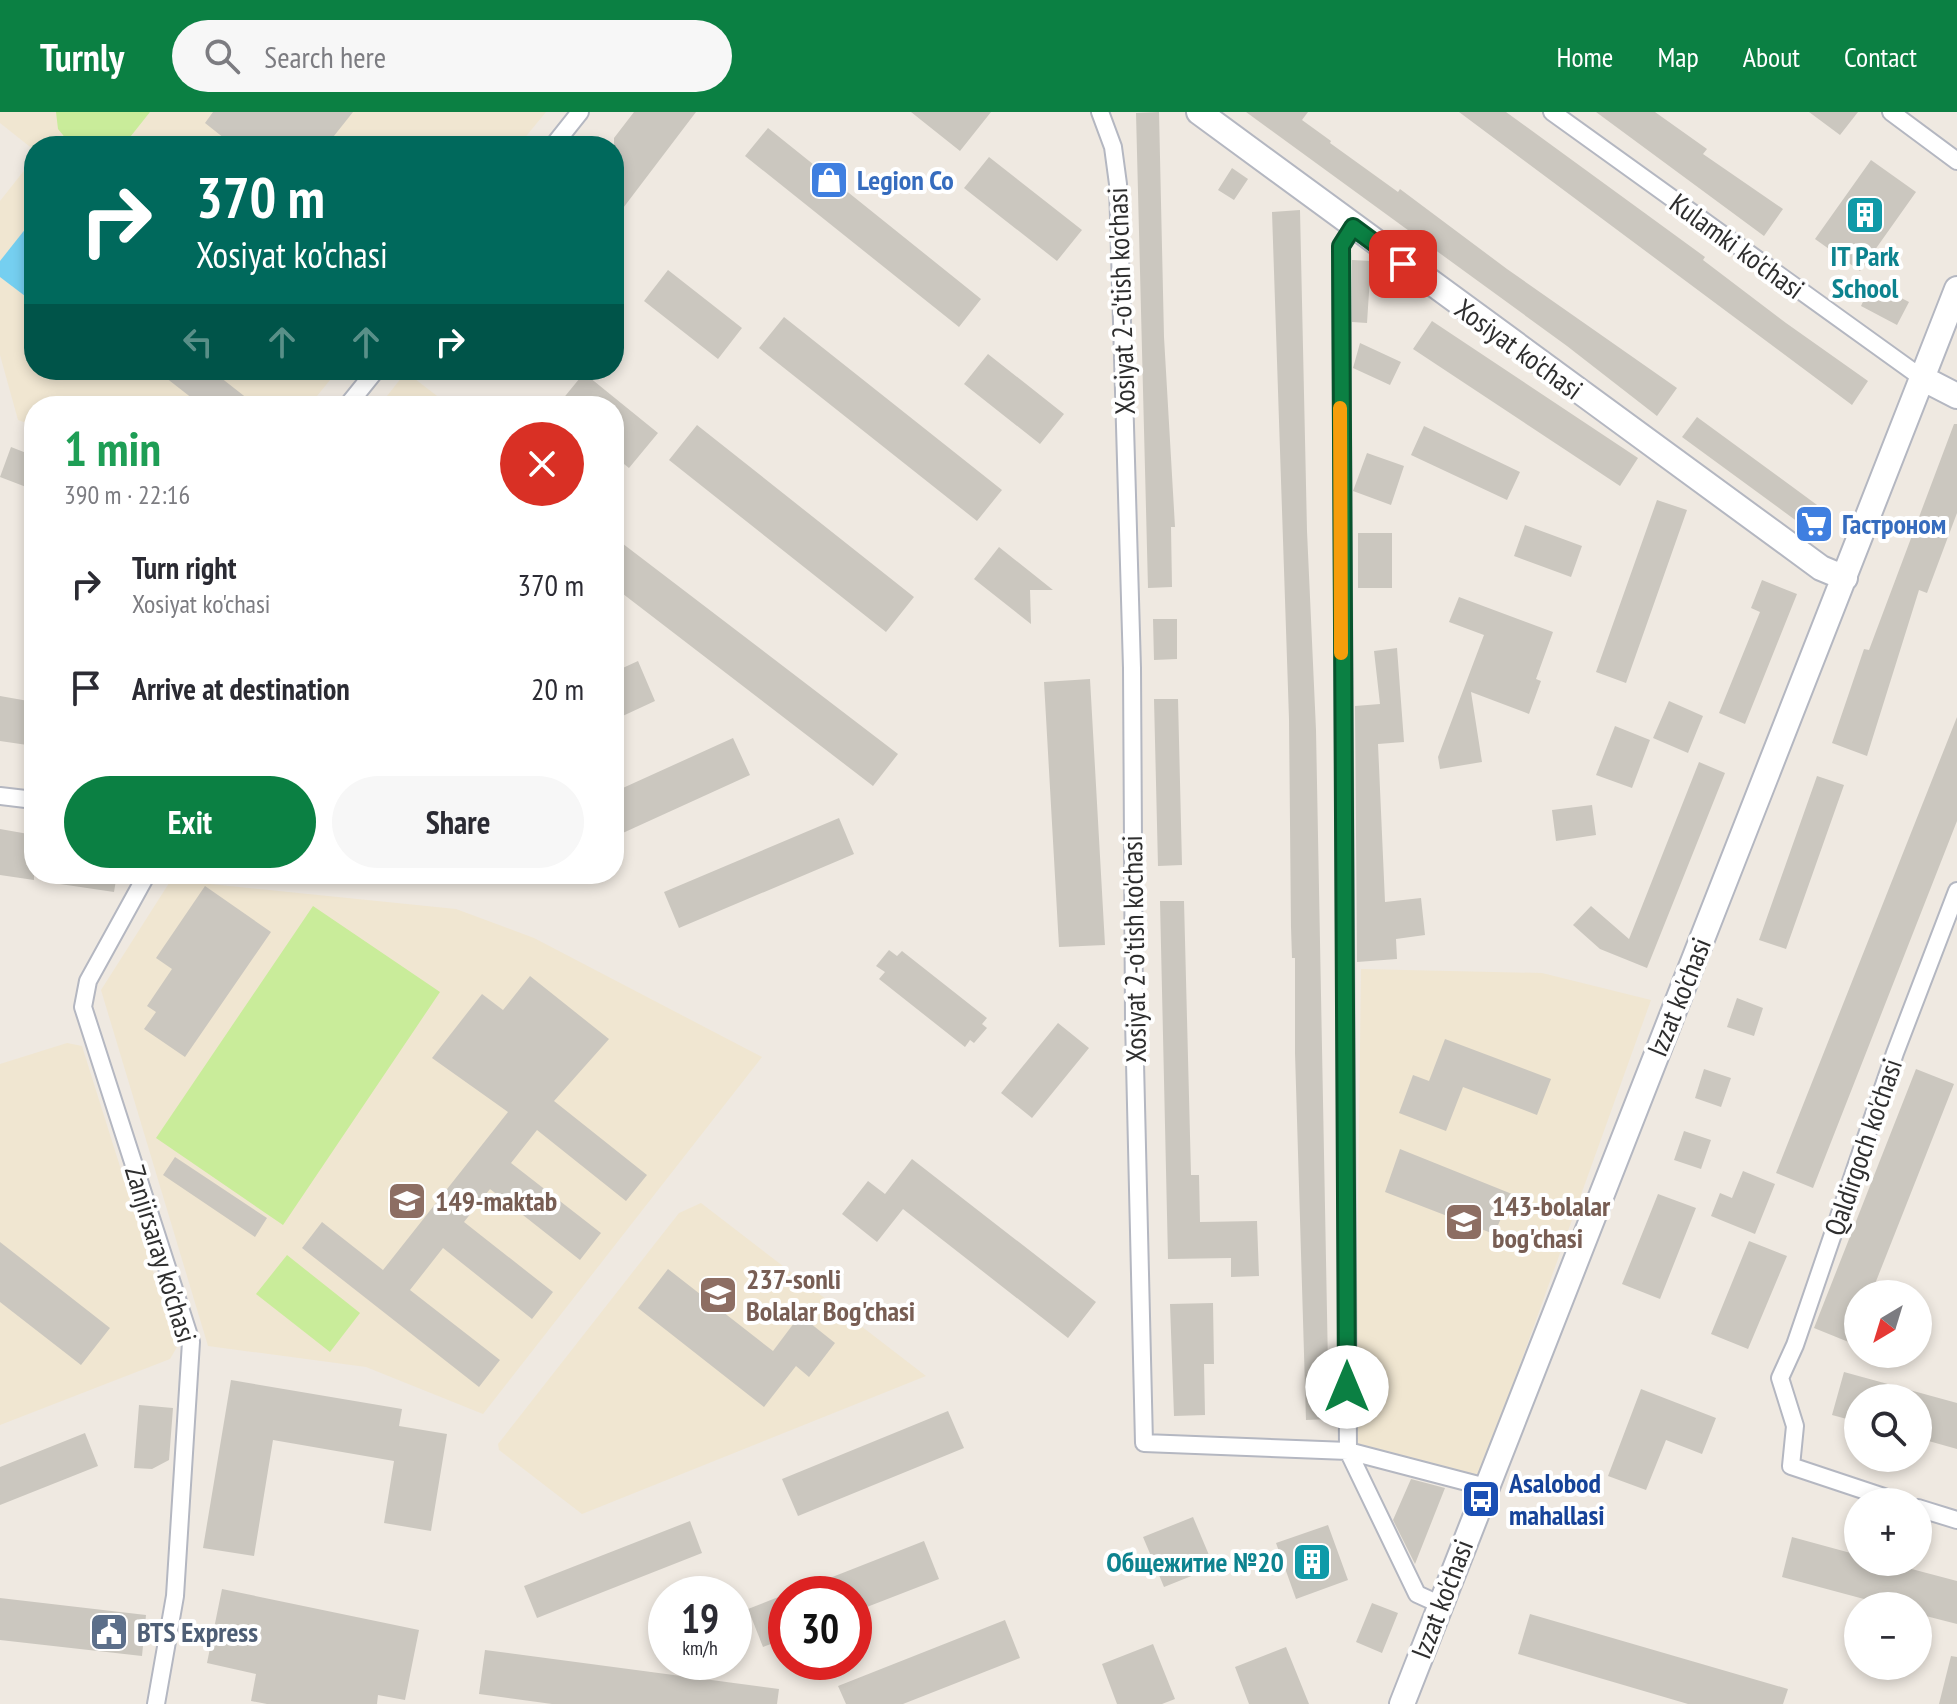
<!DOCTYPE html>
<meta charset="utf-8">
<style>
:root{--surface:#fff;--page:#f7f7f7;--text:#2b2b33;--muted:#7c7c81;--accent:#0b8043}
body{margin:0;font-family:"PT Sans Narrow",sans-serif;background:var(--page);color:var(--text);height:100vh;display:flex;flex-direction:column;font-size:30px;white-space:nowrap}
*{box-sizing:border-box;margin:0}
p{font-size:26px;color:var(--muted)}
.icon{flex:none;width:44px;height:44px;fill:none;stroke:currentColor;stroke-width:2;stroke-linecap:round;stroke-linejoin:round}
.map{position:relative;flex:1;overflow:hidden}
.details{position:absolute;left:24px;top:284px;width:600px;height:488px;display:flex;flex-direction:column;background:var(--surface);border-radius:32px;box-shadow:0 4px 12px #0003}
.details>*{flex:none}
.guide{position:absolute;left:24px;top:24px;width:600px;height:244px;border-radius:32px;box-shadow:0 4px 12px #0003;background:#00695c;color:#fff;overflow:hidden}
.needle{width:52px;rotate:218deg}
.tools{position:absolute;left:1844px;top:1168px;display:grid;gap:16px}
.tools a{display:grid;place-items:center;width:88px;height:88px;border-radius:50%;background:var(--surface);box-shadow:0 4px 12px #0003;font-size:40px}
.speed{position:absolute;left:648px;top:1464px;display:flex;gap:16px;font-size:40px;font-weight:700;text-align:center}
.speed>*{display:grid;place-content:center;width:104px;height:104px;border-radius:50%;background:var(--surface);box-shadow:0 4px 12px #0003;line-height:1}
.speed small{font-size:20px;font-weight:400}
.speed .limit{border:12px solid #d22;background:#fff;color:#111}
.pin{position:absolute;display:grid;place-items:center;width:68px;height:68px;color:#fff;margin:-34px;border-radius:16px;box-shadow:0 4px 12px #0006}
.me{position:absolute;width:88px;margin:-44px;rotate:0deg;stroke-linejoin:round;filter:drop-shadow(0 0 6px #0008)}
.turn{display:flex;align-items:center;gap:28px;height:168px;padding:0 40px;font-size:36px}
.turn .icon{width:104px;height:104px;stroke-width:2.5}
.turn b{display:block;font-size:56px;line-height:68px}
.lanes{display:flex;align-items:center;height:76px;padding:0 40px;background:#0003;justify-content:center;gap:40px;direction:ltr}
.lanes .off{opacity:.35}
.round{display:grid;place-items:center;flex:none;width:84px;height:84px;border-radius:42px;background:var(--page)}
.overview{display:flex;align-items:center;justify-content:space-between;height:136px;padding:0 40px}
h1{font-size:48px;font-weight:600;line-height:60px;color:#1e9e55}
.cta{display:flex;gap:16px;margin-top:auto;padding:16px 40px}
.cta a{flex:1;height:92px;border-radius:48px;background:var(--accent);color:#fff;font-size:32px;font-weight:600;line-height:92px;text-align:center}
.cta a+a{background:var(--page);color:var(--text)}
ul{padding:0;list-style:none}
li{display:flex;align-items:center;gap:24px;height:104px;padding:0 40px}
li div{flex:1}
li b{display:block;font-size:30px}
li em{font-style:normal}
header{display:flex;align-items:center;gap:48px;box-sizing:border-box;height:112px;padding:0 40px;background:var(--accent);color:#fff}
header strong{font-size:38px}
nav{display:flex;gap:44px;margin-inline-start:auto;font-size:28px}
.search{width:560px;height:72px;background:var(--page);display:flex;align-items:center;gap:20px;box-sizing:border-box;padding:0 28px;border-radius:44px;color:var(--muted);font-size:30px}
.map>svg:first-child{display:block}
.education{fill:#f0e6d1}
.pitch{fill:#c9ec9a}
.water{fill:#75cff0}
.building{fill:#cbc7bf}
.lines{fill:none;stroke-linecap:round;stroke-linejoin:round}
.street-casing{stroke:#b4b7c1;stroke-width:20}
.secondary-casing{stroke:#b4b7c1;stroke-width:28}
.street{stroke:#fff;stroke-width:16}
.secondary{stroke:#fff;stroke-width:24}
.route-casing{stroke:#07532c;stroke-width:20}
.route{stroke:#0b8043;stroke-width:14}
.slow{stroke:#f59e0b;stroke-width:14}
.labels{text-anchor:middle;stroke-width:8;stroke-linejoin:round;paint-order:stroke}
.shop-label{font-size:28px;font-weight:bold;fill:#366cbe;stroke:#fff;text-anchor:start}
.street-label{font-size:28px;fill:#2e2e2e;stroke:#fff}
.culture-label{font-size:28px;font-weight:bold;fill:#0d838f;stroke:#fff}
.education-label{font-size:28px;font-weight:bold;fill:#785e54;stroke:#fff;text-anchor:start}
.transit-label{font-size:28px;font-weight:bold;fill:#164399;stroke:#fff;text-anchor:start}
.service-label{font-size:28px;font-weight:bold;fill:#4e5e75;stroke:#fff;text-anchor:start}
</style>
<header>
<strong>Turnly</strong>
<div class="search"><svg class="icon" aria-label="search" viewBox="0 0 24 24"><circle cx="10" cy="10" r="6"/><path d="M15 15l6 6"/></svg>Search here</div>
<nav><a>Home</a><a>Map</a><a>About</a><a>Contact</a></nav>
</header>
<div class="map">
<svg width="1957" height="1592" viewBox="0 0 1957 1592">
<rect width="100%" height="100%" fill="#efe9e1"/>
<!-- education -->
<path class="education" d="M 0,0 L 546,0 L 518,34 L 34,34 L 34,38 L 0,11 Z
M 34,46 L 34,258 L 338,258 L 309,294 L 34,294 L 34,314 L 18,308 L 0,243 L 0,89 Z
M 406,260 L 450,294 L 379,294 Z
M 171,768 L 456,797 L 534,826 L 762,945 L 483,1302 L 366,1255 L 208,1234 L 101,878 Z
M 1361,857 L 1542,861 L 1651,888 L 1480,1364 L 1355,1333 Z
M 67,931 L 82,934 L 177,1235 L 170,1247 L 0,1313 L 0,952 Z
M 701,1091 L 926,1264 L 582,1402 L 499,1338 L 498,1332 L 679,1101 Z"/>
<!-- pitch -->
<path class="pitch" d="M 56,0 L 150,0 L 123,34 L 72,34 L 58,17 Z
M 313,794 L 440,880 L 283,1113 L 156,1026 Z
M 287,1143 L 360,1201 L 330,1240 L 256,1182 Z"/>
<!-- water -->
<path class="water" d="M 34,106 L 34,172 L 25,184 L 0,165 L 0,149 Z"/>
<!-- building -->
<path class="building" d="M 213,0 L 353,0 L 326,34 L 234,34 L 205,11 Z
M 634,0 L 696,0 L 614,108 L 614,26 Z
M 911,0 L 991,0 L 960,39 Z
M 1159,0 L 1164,225 L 1175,415 L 1171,415 L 1172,475 L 1148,476 L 1136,1 Z
M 1246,0 L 1308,0 L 1302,8 L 1331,29 L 1330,31 L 1398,80 L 1400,77 L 1507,157 L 1677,276 L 1657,304 L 1567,234 Z
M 1459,0 L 1506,0 L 1705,145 L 1703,148 L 1786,211 L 1868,269 L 1852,293 Z
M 1596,0 L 1655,0 L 1707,37 L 1703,42 L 1783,97 L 1764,124 Z
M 1809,0 L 1858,0 L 1840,23 Z
M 768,16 L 981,187 L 959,215 L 745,44 Z
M 989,45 L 1082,118 L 1057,149 L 964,76 Z
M 1871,48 L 1916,80 L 1860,159 L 1815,127 Z
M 1232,56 L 1248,67 L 1234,88 L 1218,78 Z
M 1300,98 L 1307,419 L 1316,618 L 1329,1307 L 1306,1308 L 1295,941 L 1295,846 L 1292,846 L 1291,815 L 1289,607 L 1272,100 Z
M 1352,148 L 1371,149 L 1367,211 L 1352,210 Z
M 668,158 L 742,216 L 718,247 L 644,189 Z
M 1872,171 L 1909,190 L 1897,213 L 1861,194 Z
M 784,205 L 1002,378 L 977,409 L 759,236 Z
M 1432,209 L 1638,346 L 1620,374 L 1413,237 Z
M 1360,231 L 1401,250 L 1390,273 L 1353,256 Z
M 988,242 L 1064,302 L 1040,332 L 964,272 Z
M 156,258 L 211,258 L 257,294 L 202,294 Z
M 584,261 L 658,321 L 629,356 L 614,344 L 614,294 L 557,294 Z
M 1697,305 L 1828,401 L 1813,421 L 1682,325 Z
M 1954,312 L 1957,312 L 1957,401 L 1927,481 L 1919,478 L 1867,644 L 1832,631 L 1864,537 L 1869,538 Z
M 697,313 L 914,485 L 886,520 L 669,348 Z
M 1424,314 L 1520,360 L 1507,388 L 1411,343 Z
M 11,335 L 34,344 L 34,378 L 0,365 Z
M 1367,341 L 1404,354 L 1391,393 L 1353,379 Z
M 1657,388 L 1687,398 L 1626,571 L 1596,560 Z
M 1525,413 L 1582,434 L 1571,465 L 1514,444 Z
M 1358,421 L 1392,421 L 1392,476 L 1358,476 Z
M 614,425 L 898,642 L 873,674 L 614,475 Z
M 999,435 L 1053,478 L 1030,478 L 1031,512 L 974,467 Z
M 1762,468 L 1797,482 L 1745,612 L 1719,601 L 1760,500 L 1751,496 Z
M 1459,485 L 1553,520 L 1536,567 L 1541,569 L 1529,602 L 1471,580 L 1482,650 L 1440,657 L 1438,645 L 1484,523 L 1449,510 Z
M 1153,507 L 1177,507 L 1177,547 L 1154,548 Z
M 1397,536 L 1404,630 L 1378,632 L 1385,790 L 1421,786 L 1425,823 L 1396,827 L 1397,847 L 1357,850 L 1355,594 L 1380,592 L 1374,539 Z
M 638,549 L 655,589 L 614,608 L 614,560 Z
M 1090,567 L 1105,833 L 1059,835 L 1044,570 Z
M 0,584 L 34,590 L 34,634 L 0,629 Z
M 1154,587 L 1178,587 L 1182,753 L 1158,754 Z
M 1669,589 L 1703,604 L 1688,641 L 1653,626 Z
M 1957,605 L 1957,709 L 1813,1076 L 1776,1061 Z
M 1615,614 L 1650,628 L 1632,676 L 1596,663 Z
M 733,626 L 750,663 L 614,725 L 614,680 Z
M 1699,650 L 1725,661 L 1647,856 L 1600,837 L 1573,813 L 1591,794 L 1629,827 Z
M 1817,664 L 1844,673 L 1786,837 L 1759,828 Z
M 1592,693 L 1596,723 L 1556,729 L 1552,698 Z
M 839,706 L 854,742 L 679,816 L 664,780 Z
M 0,717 L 34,723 L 34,768 L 0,763 Z
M 61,762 L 117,762 L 114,780 L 60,772 Z
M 205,774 L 271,820 L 185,945 L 144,917 L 156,900 L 147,894 L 172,857 L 156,846 Z
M 1160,789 L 1184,789 L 1191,1063 L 1199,1063 L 1200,1110 L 1257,1109 L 1259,1164 L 1231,1165 L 1231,1146 L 1168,1147 Z
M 889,838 L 897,844 L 902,839 L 987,906 L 982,912 L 987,916 L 974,931 L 970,928 L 965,935 L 879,867 L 885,860 L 876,854 Z
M 530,864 L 609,927 L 554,989 L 647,1063 L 626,1089 L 537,1018 L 511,1051 L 601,1121 L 580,1148 L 490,1077 L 464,1110 L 553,1180 L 532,1207 L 443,1136 L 410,1178 L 500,1248 L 479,1275 L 302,1136 L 322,1110 L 383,1158 L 508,1000 L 432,946 L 482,882 L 503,898 Z
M 1737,886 L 1763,896 L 1754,924 L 1727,915 Z
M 1058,911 L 1089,936 L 1032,1006 L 1001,981 Z
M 1445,927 L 1551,967 L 1537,1003 L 1463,975 L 1446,1019 L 1399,1001 L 1413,963 L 1429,969 Z
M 1704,957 L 1731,966 L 1721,995 L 1695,986 Z
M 1916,957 L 1954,972 L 1871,1182 L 1858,1182 L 1858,1214 L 1851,1231 L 1814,1216 Z
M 1684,1019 L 1711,1028 L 1701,1057 L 1674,1048 Z
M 1400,1037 L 1512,1082 L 1494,1122 L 1385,1080 Z
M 175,1045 L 267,1106 L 255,1125 L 163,1063 Z
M 912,1047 L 1096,1190 L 1068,1226 L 903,1097 L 877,1130 L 842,1102 L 868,1069 L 885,1082 Z
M 1743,1059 L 1775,1072 L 1755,1122 L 1711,1104 L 1720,1081 L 1732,1086 Z
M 1658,1082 L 1696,1096 L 1660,1187 L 1622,1172 Z
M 1749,1129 L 1787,1144 L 1748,1237 L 1711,1222 Z
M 0,1130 L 110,1216 L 81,1253 L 0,1190 Z
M 668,1157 L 773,1239 L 800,1203 L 835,1231 L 809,1265 L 796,1254 L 764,1295 L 638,1196 Z
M 1213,1191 L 1214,1252 L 1204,1252 L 1205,1303 L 1174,1304 L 1170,1192 Z
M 1844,1260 L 1957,1291 L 1957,1337 L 1918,1326 L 1918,1286 L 1858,1286 L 1858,1310 L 1832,1303 Z
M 231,1268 L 402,1297 L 399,1314 L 447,1322 L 431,1419 L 384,1411 L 394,1349 L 273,1328 L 254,1444 L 203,1436 Z
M 1641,1277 L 1716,1306 L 1702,1342 L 1666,1328 L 1646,1378 L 1608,1364 Z
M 139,1293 L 173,1296 L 169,1348 L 152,1357 L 134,1356 Z
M 948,1299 L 964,1336 L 798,1404 L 782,1367 Z
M 85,1321 L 98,1354 L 0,1393 L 0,1355 Z
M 1411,1367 L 1445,1376 L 1415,1452 L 1393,1408 Z
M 1193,1405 L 1214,1455 L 1164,1475 L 1143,1425 Z
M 690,1409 L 702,1441 L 537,1506 L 524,1474 Z
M 1328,1413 L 1348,1468 L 1296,1487 L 1276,1431 Z
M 1792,1425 L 1858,1443 L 1858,1450 L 1885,1450 L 1957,1469 L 1957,1512 L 1918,1502 L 1918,1494 L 1890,1494 L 1782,1465 Z
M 924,1429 L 939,1467 L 854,1500 L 854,1482 L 789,1482 Z
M 222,1477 L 419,1518 L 405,1588 L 378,1583 L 377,1592 L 267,1592 L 251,1589 L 256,1562 L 207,1551 Z
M 786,1482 L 786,1526 L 763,1535 L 748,1497 Z
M 0,1486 L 146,1503 L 142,1544 L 0,1528 Z
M 1372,1491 L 1398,1501 L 1382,1541 L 1356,1530 Z
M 1530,1502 L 1788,1577 L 1783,1592 L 1688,1592 L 1518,1542 Z
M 1005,1508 L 1020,1546 L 903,1592 L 846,1592 L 838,1574 Z
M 1153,1532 L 1175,1587 L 1162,1592 L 1117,1592 L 1102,1552 Z
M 1286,1535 L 1309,1592 L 1249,1592 L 1235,1555 Z
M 485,1538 L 779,1577 L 777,1592 L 552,1592 L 479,1582 Z
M 1951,1544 L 1957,1545 L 1957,1592 L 1939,1592 Z"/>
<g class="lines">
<!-- street casing -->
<g class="street-casing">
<path id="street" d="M 1100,0 L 1113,35 L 1118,72 L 1132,556 L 1134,908 L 1144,1331 L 1348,1339 L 1486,1375
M 1552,0 L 1922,266
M 1891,0 L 1957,49
M 553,34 L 580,0
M 1353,115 L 1341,134 L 1348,1339 L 1417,1482 L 1439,1492
M 347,294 L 376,258
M 0,684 L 34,688
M 147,762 L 88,869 L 83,895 L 191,1230 L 175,1484 L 156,1592
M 1899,1390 L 1791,1354 L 1795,1314 L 1780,1266 L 1795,1233 L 1895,941 L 1957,779
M 1918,1396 L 1957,1408"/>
</g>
<!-- secondary casing -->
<g class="secondary-casing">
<path id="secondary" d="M 1199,0 L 1821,456 L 1845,466
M 1922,266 L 1957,284
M 1402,1592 L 1957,177"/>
</g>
<!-- street -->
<use href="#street" class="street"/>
<!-- secondary -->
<use href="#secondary" class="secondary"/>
</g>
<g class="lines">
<!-- route casing -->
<g class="route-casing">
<path id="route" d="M 1347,1275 L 1341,134 L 1353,115 L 1403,152"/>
</g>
<!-- route -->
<use href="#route" class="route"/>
<!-- slow -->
<path class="slow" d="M 1340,296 L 1341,541"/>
</g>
<!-- icons -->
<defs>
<g id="shop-square" transform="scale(2)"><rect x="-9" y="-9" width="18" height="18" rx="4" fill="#3f7fe0" stroke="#fff"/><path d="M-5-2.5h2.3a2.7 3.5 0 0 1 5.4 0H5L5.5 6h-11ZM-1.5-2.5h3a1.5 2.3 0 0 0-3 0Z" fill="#fff"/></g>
<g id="building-square" transform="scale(2)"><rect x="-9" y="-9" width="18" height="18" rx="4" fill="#0f9aa8" stroke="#fff"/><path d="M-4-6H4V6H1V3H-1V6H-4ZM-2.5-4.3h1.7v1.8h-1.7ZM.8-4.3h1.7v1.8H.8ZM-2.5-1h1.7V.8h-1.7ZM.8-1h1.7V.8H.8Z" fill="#fff"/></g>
<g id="supermarket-square" transform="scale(2)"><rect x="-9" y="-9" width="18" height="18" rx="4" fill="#3f7fe0" stroke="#fff"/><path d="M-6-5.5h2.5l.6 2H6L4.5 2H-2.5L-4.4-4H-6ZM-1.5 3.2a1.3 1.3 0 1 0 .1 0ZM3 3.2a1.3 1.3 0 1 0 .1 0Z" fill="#fff"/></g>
<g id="school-square" transform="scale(2)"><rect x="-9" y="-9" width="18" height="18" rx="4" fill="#8d6e63" stroke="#fff"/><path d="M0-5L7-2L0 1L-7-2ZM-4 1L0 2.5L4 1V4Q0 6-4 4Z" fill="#fff"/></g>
<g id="bus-square" transform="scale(2)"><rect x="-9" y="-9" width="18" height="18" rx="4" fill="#1a4fb4" stroke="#fff"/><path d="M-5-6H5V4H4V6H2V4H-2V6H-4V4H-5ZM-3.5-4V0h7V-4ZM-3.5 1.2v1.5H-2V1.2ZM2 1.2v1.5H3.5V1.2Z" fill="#fff"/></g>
<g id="civic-square" transform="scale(2)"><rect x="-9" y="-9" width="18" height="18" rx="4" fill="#5c6f8a" stroke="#fff"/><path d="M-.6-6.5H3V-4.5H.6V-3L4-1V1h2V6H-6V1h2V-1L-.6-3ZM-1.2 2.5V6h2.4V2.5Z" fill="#fff"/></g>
</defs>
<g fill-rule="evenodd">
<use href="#shop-square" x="829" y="68"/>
<use href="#building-square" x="1865" y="103"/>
<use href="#supermarket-square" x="1814" y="412"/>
<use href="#school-square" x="407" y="1089"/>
<use href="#school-square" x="1464" y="1110"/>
<use href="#school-square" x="718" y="1183"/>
<use href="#bus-square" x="1481" y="1387"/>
<use href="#building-square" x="1312" y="1450"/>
<use href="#civic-square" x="109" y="1520"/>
</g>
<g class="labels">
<!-- shop labels -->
<g class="shop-label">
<text x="857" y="78">Legion Co</text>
<text x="1842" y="422">Гастроном</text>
</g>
<!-- street labels -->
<g class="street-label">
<text transform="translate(1737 134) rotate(36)" y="10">Kulamki ko'chasi</text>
<text transform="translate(1121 189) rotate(-92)" y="10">Xosiyat 2-o'tish ko'chasi</text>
<text transform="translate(1519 237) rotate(36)" y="10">Xosiyat ko'chasi</text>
<text transform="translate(1134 837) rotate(-91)" y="10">Xosiyat 2-o'tish ko'chasi</text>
<text transform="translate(1679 885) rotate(-68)" y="10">Izzat ko'chasi</text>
<text transform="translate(1863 1035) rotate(-71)" y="10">Qaldirgoch ko'chasi</text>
<text transform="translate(161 1142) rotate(73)" y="10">Zanjirsaray ko'chasi</text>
<text transform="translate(1442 1487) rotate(-69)" y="10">Izzat ko'chasi</text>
</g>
<!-- culture labels -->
<g class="culture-label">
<text x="1865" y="154">IT Park<tspan x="1865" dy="32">School</tspan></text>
<text x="1284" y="1460" text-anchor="end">Общежитие №20</text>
</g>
<!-- education labels -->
<g class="education-label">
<text x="435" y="1099">149-maktab</text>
<text x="1492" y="1104">143-bolalar<tspan x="1492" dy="32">bog'chasi</tspan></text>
<text x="746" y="1177">237-sonli<tspan x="746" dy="32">Bolalar Bog'chasi</tspan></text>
</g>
<!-- transit labels -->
<g class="transit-label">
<text x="1509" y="1381">Asalobod<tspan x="1509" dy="32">mahallasi</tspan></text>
</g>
<!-- service labels -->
<g class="service-label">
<text x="137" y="1530">BTS Express</text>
</g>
</g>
</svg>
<div class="tools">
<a><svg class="needle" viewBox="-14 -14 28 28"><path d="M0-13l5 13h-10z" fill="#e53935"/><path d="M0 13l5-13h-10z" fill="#7c7c81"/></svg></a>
<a><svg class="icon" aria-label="search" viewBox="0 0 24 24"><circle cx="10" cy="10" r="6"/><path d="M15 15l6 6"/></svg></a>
<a>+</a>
<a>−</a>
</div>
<div class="speed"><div>19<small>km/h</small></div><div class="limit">30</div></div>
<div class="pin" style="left:1403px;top:152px;background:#d93025"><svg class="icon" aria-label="arrive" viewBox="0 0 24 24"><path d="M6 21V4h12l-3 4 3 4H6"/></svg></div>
<svg class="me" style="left:1347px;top:1275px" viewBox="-20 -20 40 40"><circle r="19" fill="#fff"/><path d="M0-13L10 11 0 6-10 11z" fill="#0b8043"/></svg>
<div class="guide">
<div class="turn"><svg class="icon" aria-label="right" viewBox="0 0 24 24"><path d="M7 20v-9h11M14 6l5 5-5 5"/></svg><div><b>370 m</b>Xosiyat ko'chasi</div></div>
<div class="lanes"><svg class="icon off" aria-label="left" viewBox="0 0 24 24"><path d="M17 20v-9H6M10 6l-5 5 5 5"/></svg><svg class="icon off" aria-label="ahead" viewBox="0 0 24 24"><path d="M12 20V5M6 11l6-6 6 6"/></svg><svg class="icon off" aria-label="ahead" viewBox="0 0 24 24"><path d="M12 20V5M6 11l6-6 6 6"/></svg><svg class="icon" aria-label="right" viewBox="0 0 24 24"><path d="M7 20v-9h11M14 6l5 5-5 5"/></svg></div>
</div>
<section class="details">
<div class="overview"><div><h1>1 min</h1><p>390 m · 22:16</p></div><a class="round" style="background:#d93025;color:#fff"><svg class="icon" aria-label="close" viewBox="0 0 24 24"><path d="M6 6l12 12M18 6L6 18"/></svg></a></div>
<ul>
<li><svg class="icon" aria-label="right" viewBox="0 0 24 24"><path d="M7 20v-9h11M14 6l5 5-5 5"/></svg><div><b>Turn right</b><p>Xosiyat ko'chasi</p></div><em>370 m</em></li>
<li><svg class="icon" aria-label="arrive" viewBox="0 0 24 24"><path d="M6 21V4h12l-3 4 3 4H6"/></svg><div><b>Arrive at destination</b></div><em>20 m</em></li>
</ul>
<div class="cta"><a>Exit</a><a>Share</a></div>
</section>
</div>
